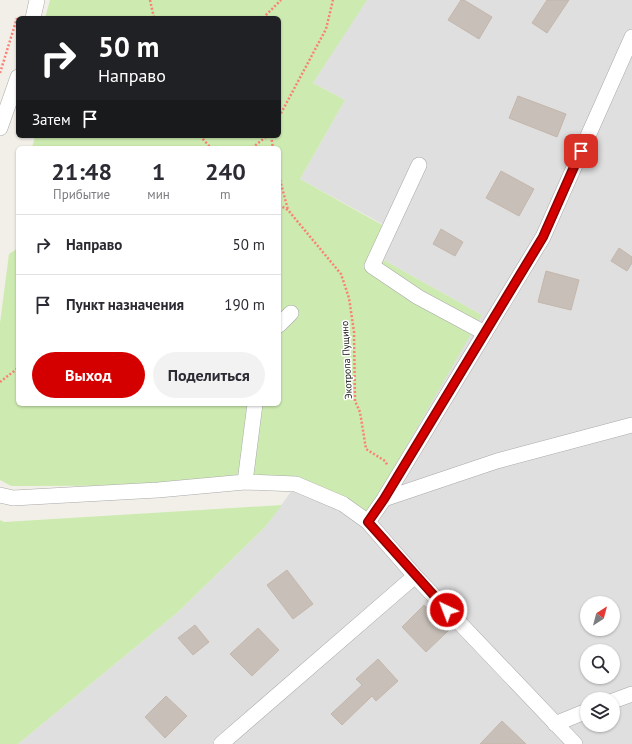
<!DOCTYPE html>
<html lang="ru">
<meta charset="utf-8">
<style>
:root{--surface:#fff;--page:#f2f2f3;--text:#2b2b33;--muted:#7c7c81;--line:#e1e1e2;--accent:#d40000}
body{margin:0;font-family:"PT Sans",sans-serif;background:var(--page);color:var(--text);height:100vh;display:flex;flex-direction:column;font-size:15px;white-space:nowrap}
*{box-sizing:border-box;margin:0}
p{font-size:13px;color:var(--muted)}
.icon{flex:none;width:22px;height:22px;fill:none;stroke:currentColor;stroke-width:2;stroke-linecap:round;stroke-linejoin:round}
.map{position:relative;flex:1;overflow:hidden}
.panel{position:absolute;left:16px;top:146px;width:265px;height:260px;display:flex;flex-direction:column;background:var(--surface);border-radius:6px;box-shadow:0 1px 3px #0004}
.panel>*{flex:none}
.guide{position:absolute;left:16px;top:16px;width:265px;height:122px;border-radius:6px;box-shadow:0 1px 3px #0004;background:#202124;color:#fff;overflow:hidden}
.needle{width:26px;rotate:36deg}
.tools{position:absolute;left:580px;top:596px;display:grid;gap:8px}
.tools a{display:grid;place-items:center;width:40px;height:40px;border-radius:50%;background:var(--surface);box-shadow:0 1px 3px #0004;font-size:20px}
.pin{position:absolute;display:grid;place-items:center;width:34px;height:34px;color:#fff;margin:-17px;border-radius:8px;box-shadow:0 2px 6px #0006}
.me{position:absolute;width:44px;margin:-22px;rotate:317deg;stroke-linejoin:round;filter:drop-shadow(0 0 3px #0008)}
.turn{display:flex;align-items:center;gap:14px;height:84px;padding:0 16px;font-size:18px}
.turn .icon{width:52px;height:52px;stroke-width:2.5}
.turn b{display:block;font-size:28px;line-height:34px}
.then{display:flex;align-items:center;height:38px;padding:0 16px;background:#0003;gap:8px;font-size:15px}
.eta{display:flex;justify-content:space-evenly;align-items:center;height:68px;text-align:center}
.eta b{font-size:24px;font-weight:600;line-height:28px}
.button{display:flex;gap:8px;margin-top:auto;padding:8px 16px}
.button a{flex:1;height:46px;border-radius:24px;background:var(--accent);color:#fff;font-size:16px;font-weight:600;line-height:46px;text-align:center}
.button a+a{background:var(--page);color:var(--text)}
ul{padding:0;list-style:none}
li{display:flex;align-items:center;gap:12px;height:60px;padding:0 16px;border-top:1px solid var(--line)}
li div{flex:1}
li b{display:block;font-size:15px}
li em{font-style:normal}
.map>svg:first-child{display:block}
.residential{fill:#e0dfdf;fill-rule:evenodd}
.grass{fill:#cdebb0}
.building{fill:#c7bfb8;stroke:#c4b6ab}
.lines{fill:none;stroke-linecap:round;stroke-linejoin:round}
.minor-casing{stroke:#a9a9a9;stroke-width:16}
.path{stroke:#fa8072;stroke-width:2.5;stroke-dasharray:2 2;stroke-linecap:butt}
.minor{stroke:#fff;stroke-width:15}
.route-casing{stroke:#8a0000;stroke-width:10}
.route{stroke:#d40000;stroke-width:7}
.labels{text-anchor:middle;stroke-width:3;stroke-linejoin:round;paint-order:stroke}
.street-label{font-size:10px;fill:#222;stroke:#fff}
</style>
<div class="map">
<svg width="632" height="744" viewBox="0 0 632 744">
<rect width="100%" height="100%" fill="#f2efe9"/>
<!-- residential -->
<path class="residential" d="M 366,0 L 632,0 L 632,744 L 18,744 L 178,612 L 265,527 L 296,485 L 482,315 L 373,254 L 386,226 L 300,179 L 345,100 L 313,83 ZM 587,603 L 613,603 L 613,629 L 587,629 ZM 587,651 L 613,651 L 613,677 L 587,677 ZM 587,699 L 613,699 L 613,725 L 587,725 Z"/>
<!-- grass -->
<path class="grass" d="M 50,0 L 367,0 L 313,83 L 345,100 L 300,179 L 386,227 L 373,254 L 482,315 L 365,518 L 296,485 L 11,486 L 0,480 L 0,323 L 9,254 L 18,248 L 18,404 L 279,404 L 279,148 L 32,148 L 35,136 L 279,136 L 279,18 L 45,18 Z
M 282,505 L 265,527 L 178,612 L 18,744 L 0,744 L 0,520 L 4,522 Z"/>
<!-- building -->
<path class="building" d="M 461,0 L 464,0 L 492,17 L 479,39 L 448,20 Z
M 547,0 L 569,0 L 547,33 L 532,23 Z
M 518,96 L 566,114 L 557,137 L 509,118 Z
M 501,171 L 534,189 L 519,216 L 486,198 Z
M 441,229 L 463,242 L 455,256 L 433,244 Z
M 619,248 L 632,257 L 632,263 L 627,271 L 611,261 Z
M 546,271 L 579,280 L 571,310 L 538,302 Z
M 287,570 L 313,604 L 293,619 L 267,585 Z
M 424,605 L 449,630 L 426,652 L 402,627 Z
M 195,625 L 209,642 L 193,655 L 178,638 Z
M 258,628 L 279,650 L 252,676 L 230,654 Z
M 378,659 L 398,681 L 376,701 L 372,696 L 342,725 L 331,714 L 362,685 L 356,679 Z
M 166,696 L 187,716 L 165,738 L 145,717 Z
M 502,721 L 526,744 L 480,744 Z"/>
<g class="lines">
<!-- minor casing -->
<g class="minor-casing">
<path id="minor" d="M 33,18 L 37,0
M 0,128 L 18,77
M 419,165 L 372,266 L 418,297 L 485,333
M 279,325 L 291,313
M 245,482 L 255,404
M 0,495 L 13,498 L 158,490 L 245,482 L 296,484 L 343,504 L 368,522
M 384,499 L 497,461 L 632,425
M 613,701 L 632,694
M 555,724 L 587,711
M 221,744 L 415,576
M 575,744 L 415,576 L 368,522 L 384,499 L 543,237 L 632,37"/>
</g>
<!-- path -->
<path class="path" d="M 150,0 L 154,18
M 263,18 L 281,0
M 0,73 L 17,18
M 279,117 L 326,29 L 333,0
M 200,136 L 211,148
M 271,136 L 273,148
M 252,148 L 267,136
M 279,176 L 288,210
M 279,205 L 288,210 L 341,274 L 349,298 L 354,332 L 355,401 L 360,412 L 366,449 L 385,461 L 388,466
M 0,382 L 18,368"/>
<!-- minor -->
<use href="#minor" class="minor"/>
</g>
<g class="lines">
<!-- route casing -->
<g class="route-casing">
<path id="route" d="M 447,610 L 368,522 L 384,499 L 543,237 L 581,151"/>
</g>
<!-- route -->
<use href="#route" class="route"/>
</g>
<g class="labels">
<!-- street labels -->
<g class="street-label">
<text transform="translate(346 360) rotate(-93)" y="4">Экотропа Пущино</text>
</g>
</g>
</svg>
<div class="tools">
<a><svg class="needle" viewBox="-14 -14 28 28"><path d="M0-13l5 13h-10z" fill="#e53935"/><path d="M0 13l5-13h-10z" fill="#7c7c81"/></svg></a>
<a><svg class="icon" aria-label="search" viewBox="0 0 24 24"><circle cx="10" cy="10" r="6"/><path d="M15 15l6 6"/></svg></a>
<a><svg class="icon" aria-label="layers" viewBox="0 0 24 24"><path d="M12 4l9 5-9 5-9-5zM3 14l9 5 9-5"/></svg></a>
</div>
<div class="pin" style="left:581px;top:151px;background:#d93025"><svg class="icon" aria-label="arrive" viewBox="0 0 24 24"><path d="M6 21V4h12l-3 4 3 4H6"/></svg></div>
<svg class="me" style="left:447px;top:610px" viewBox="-20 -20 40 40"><circle r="17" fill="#d40000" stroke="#fff" stroke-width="3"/><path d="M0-11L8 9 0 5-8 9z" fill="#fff"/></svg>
<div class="guide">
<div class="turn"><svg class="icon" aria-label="right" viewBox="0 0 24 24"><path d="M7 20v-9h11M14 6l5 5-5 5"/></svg><div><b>50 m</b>Направо</div></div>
<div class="then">Затем<svg class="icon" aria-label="arrive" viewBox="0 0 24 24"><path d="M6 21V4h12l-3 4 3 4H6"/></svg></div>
</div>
<section class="panel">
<div class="eta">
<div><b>21:48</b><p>Прибытие</p></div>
<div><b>1</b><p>мин</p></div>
<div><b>240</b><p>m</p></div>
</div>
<ul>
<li><svg class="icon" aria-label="right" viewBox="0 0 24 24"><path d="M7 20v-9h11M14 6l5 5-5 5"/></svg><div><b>Направо</b></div><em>50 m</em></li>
<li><svg class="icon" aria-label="arrive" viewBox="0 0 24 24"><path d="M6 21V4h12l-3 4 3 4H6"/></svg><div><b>Пункт назначения</b></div><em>190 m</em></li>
</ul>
<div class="button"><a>Выход</a><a>Поделиться</a></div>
</section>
</div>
